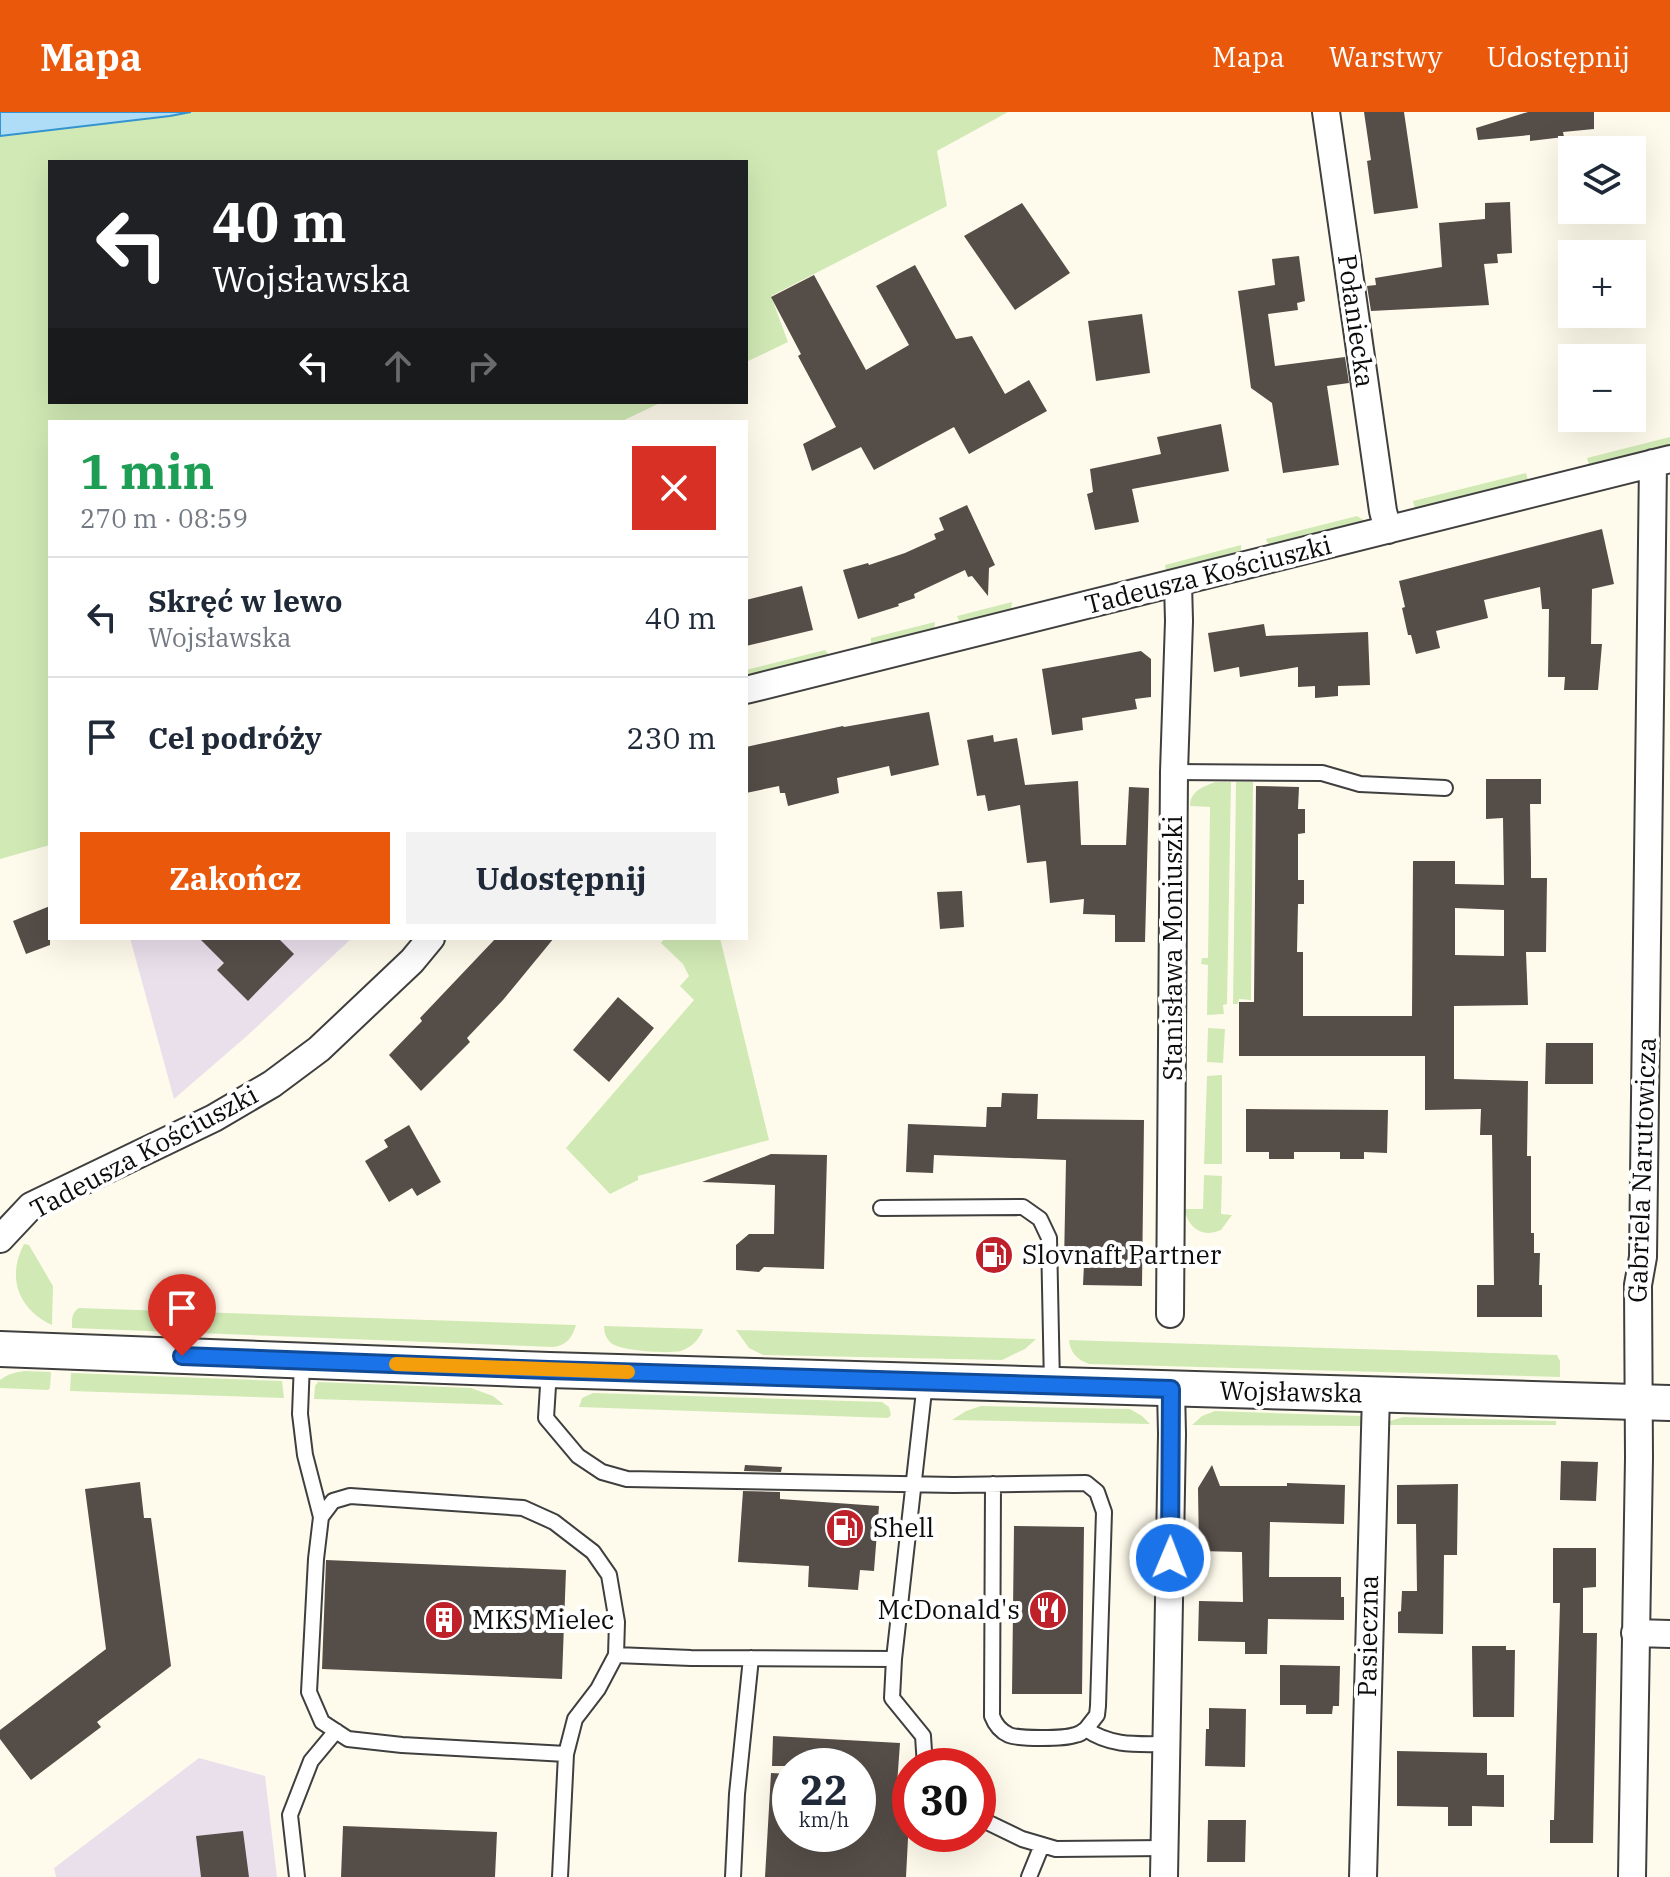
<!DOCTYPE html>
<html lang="pl">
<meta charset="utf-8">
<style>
:root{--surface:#fff;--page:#f2f2f3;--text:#1f2937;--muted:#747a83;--line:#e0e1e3;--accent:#ea580c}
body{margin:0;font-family:"IBM Plex Serif",serif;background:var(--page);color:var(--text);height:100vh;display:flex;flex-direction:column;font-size:30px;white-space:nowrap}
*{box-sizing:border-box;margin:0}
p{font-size:26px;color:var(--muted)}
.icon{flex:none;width:44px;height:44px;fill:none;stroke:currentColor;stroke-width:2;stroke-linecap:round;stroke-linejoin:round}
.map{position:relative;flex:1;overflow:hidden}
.panel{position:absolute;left:48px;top:308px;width:700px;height:520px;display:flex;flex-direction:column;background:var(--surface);border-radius:0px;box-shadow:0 8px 32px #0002}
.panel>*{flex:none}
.top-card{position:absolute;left:48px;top:48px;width:700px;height:244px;border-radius:0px;box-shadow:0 8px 32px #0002;background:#202124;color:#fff;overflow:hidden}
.tools{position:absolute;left:1558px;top:24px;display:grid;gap:16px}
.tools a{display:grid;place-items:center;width:88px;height:88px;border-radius:0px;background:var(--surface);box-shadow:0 8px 32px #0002;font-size:40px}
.speed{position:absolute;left:772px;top:1636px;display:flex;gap:16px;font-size:40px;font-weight:700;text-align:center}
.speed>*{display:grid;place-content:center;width:104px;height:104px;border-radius:50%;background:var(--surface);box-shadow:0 8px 32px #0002;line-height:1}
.speed small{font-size:20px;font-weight:400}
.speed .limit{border:12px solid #d22;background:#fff;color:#111}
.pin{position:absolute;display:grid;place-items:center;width:68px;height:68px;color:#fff;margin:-82px -34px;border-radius:50% 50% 50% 0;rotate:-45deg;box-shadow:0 0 8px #0007}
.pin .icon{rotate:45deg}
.me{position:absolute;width:88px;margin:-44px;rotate:1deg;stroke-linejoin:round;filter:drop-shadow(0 0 6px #0008)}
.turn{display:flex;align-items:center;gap:28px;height:168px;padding:0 32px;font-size:36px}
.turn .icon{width:104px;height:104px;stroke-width:2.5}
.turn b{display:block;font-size:56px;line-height:68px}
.lanes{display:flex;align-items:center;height:76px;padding:0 32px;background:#0003;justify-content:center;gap:40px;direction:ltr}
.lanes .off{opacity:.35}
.round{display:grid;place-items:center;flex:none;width:84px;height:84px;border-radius:0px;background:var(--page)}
.headline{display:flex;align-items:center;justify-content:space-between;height:136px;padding:0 32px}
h1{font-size:48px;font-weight:700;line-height:60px;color:#1e9e55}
.primary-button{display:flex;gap:16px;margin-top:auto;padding:16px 32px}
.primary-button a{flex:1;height:92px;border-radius:0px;background:var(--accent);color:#fff;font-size:32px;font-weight:700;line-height:92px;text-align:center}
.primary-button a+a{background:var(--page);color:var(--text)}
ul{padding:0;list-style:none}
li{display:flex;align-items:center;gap:24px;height:120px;padding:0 32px;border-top:2px solid var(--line)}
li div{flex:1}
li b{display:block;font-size:30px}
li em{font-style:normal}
header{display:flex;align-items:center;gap:48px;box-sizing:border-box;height:112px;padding:0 40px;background:var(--accent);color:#fff}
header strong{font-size:38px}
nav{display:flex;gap:44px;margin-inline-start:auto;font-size:28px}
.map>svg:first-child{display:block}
.industrial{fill:#eae0ec}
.green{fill:#d1eab5}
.water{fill:#afddf7;stroke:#3494d0;stroke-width:2}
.building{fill:#554d48;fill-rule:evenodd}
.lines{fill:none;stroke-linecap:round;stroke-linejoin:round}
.service-casing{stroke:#3f3f3f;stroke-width:18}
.minor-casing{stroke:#3f3f3f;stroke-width:30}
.tertiary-casing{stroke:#3f3f3f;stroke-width:38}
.service{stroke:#fff;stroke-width:14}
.minor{stroke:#fff;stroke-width:26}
.tertiary{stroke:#fff;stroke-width:34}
.route-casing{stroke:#114b97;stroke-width:20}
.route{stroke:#1a73e8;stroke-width:14}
.slow{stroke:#f59e0b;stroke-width:14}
.labels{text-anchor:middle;stroke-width:8;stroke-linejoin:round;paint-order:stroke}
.street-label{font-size:26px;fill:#0c0c0c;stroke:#fff}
.poi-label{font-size:26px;fill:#0c0c0c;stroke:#fff;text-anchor:start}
</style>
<header>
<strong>Mapa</strong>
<nav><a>Mapa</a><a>Warstwy</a><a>Udostępnij</a></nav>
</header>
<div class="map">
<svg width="1670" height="1765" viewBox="0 0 1670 1765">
<rect width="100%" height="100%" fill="#fffbec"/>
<!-- industrial -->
<path class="industrial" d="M 130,826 L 352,826 L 247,924 L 174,987 Z
M 199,1646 L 265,1664 L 277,1765 L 56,1765 L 54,1756 Z"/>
<!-- green -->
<path class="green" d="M 191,0 L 1008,0 L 937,39 L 947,94 L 771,184 L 788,230 L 746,250 L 746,50 L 50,50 L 50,290 L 662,290 L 620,310 L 50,310 L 50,733 L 0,747 L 0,24 L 170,4 Z
M 1670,325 L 1670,333 L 1589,353 L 1587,346 Z
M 1526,361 L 1528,368 L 1415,397 L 1413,389 Z
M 1357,404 L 1365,409 L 1270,434 L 1267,430 L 1266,427 Z
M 1241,433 L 1241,441 L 1166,459 L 1165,453 Z
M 1012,490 L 1011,498 L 960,511 L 957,504 Z
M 935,510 L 934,518 L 871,534 L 871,526 Z
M 825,538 L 830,544 L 746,566 L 746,558 Z
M 1215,670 L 1231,670 L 1227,892 L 1223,893 L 1224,902 L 1207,903 L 1208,853 L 1201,852 L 1202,846 L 1208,846 L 1210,695 L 1190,694 C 1190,679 1203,675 1215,670 Z
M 1236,670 L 1253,670 L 1251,888 L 1239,887 L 1238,892 L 1233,892 Z
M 665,826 L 720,826 L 769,1028 L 638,1064 L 638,1068 L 610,1082 L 566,1036 L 694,888 L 680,874 L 689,864 L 683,852 L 661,831 Z
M 1208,916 L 1225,917 L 1223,951 L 1207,950 Z
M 1222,963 L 1222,1052 L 1204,1052 L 1207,964 Z
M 1204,1063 L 1222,1064 L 1221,1102 L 1232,1103 L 1221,1118 C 1202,1126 1189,1117 1184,1097 L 1203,1097 Z
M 24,1132 L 29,1133 L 53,1174 L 52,1213 C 19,1198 6,1166 24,1132 Z
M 79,1196 L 576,1213 C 573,1225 566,1234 553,1235 L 72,1216 C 72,1208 71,1201 79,1196 Z
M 604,1214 L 703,1217 C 700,1227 692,1235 681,1239 C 669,1242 620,1239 611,1231 C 606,1226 604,1221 604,1214 Z
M 736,1218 L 1036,1227 L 1025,1237 L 1002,1248 L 763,1243 L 749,1236 Z
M 1069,1228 L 1557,1243 L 1560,1249 L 1560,1265 L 1089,1252 C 1078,1248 1070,1241 1069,1228 Z
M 25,1259 L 51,1260 L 50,1276 L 48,1278 L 0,1276 L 0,1268 C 8,1262 15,1260 25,1259 Z
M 71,1261 L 282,1269 L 284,1286 L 70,1279 Z
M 318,1270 L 471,1276 L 493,1284 L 504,1293 L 314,1287 L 315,1274 Z
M 593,1281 L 882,1290 L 889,1295 L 891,1303 L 888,1306 L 579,1295 L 582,1286 Z
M 981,1294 L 1130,1297 L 1142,1304 L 1150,1312 L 952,1308 L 966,1299 Z
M 1215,1299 L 1361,1304 L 1361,1314 L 1192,1313 L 1202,1304 Z
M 1403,1305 L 1556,1309 L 1556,1313 L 1386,1313 L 1390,1309 Z"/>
<!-- water -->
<path class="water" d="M 0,0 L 191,0 L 170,4 L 0,24 Z"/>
<!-- building -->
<path class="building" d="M 1364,0 L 1404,0 L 1418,96 L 1374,102 L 1367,49 L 1371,48 Z
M 1528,0 L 1594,0 L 1594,17 L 1563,20 L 1564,25 L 1530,29 L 1530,23 L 1478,28 L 1476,16 Z
M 1510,90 L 1512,141 L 1497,142 L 1498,151 L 1484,152 L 1489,193 L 1371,199 L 1367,174 L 1376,173 L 1375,166 L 1442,155 L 1439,111 L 1485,107 L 1485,91 Z
M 1022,91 L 1070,161 L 1015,198 L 964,124 Z
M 1299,144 L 1305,189 L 1297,191 L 1298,198 L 1268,202 L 1275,254 L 1345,245 L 1349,271 L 1327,274 L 1339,353 L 1283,361 L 1272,291 L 1251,276 L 1238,179 L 1275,173 L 1272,147 Z
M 915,153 L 956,227 L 972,224 L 1005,282 L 1029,268 L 1047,299 L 969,342 L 954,315 L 874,358 L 861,335 L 812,359 L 803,332 L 836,315 L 798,244 L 801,242 L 771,185 L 814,163 L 866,258 L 909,233 L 876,174 Z
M 1142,202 L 1150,261 L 1096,269 L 1088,209 Z
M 1221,312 L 1229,359 L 1132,377 L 1139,410 L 1095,418 L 1087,382 L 1093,380 L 1090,357 L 1161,342 L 1157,325 Z
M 967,393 L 995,453 L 989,456 L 988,484 L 972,464 L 968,465 L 965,458 L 914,482 L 915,486 L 898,492 L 899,494 L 858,507 L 843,458 L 868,451 L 869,453 L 905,441 L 936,427 L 934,422 L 944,418 L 939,406 Z
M 1602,417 L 1614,472 L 1592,477 L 1591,532 L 1602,532 L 1598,578 L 1564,578 L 1565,565 L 1548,565 L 1549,497 L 1542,497 L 1540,475 L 1484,488 L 1488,506 L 1436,519 L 1440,536 L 1416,542 L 1411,523 L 1408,523 L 1402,496 L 1405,495 L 1399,469 Z
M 802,474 L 813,518 L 746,534 L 746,488 Z
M 1264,512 L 1266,524 L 1368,520 L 1370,573 L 1338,574 L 1338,584 L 1315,586 L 1315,574 L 1298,575 L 1298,555 L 1240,565 L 1239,555 L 1214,560 L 1208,521 Z
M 1141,539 L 1151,547 L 1151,585 L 1135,587 L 1137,597 L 1082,606 L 1083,618 L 1052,623 L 1042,557 Z
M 929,600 L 939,653 L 891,664 L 889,654 L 837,666 L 839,681 L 788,694 L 785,681 L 780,681 L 779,674 L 746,681 L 746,635 L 843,614 L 844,615 Z
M 993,623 L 994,630 L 1017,626 L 1025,673 L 1078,669 L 1081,733 L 1126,733 L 1129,675 L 1149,676 L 1145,830 L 1115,830 L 1115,803 L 1083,802 L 1084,787 L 1050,791 L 1046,749 L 1027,751 L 1020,693 L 988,699 L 985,683 L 977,684 L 967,628 Z
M 1486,667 L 1541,667 L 1541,692 L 1530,692 L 1531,749 L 1531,766 L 1547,766 L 1546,840 L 1526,840 L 1528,893 L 1454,894 L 1454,967 L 1528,969 L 1527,1044 L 1531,1044 L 1531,1121 L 1534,1121 L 1534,1141 L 1540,1141 L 1539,1173 L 1542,1173 L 1542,1205 L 1477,1205 L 1477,1173 L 1494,1173 L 1492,1023 L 1480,1023 L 1481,997 L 1425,998 L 1425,944 L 1239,944 L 1239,890 L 1254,890 L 1256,674 L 1299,675 L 1298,697 L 1305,697 L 1305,721 L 1298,722 L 1298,768 L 1304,768 L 1304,792 L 1298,792 L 1297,840 L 1303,840 L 1303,904 L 1412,904 L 1413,749 L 1455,749 L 1455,772 L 1504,773 L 1503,706 L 1486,707 ZM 1455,796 L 1504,798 L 1504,844 L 1455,843 Z
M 962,779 L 964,815 L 940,817 L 937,780 Z
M 50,794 L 50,833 L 26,842 L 13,809 Z
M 199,826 L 278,826 L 294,842 L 248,889 L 217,858 L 224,851 Z
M 496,826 L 554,826 L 503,888 L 467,926 L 470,930 L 421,979 L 389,943 L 422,909 L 420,906 Z
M 618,885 L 654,916 L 609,970 L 573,938 Z
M 1546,931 L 1593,931 L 1593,972 L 1545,972 Z
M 1002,981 L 1038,982 L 1037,1007 L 1144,1008 L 1142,1174 L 1083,1173 L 1084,1152 L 1064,1151 L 1066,1048 L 934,1043 L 933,1061 L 906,1060 L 908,1012 L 986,1015 L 987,995 L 1001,995 Z
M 1246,997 L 1388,998 L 1387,1041 L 1364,1040 L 1364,1047 L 1340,1047 L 1340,1040 L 1294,1040 L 1294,1047 L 1269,1047 L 1269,1040 L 1246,1040 Z
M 409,1013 L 441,1070 L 417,1084 L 412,1076 L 389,1090 L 365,1049 L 388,1035 L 384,1028 Z
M 771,1042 L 827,1043 L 824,1157 L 764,1155 L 759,1160 L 736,1158 L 736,1133 L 749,1122 L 774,1122 L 775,1073 L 702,1070 Z
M 1561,1349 L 1598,1350 L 1596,1389 L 1560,1388 Z
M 745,1353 L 782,1355 L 781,1360 L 744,1359 Z
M 1212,1353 L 1220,1374 L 1287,1374 L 1287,1371 L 1345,1373 L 1344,1412 L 1270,1410 L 1269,1465 L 1341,1465 L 1341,1485 L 1344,1485 L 1344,1508 L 1268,1507 L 1267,1542 L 1245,1542 L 1245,1530 L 1198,1529 L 1199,1489 L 1243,1490 L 1242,1440 L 1199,1439 L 1198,1376 Z
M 140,1370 L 144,1406 L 151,1406 L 171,1554 L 97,1610 L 101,1615 L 31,1668 L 0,1627 L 0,1618 L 106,1537 L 85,1377 Z
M 1458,1372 L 1457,1443 L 1444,1443 L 1443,1522 L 1398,1521 L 1398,1500 L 1401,1499 L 1402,1479 L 1417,1479 L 1416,1412 L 1397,1412 L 1397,1373 Z
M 743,1379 L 780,1380 L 780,1387 L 879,1394 L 874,1459 L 860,1458 L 858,1478 L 808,1475 L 809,1454 L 738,1450 Z
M 1014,1414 L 1084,1415 L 1082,1582 L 1012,1582 Z
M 1553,1436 L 1596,1436 L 1596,1475 L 1583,1476 L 1583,1521 L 1597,1521 L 1593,1731 L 1550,1731 L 1550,1708 L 1554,1708 L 1560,1491 L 1553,1491 Z
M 326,1448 L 566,1458 L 562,1567 L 322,1557 Z
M 1472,1534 L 1506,1534 L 1506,1538 L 1515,1538 L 1514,1605 L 1473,1605 Z
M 1280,1553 L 1340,1554 L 1339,1594 L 1333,1594 L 1332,1602 L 1306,1602 L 1306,1593 L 1280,1593 Z
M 1209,1596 L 1246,1597 L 1245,1655 L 1205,1654 L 1206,1617 L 1209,1617 Z
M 773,1624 L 900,1631 L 896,1687 L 910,1688 L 906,1765 L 765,1765 L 771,1661 L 790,1662 L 790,1722 L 858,1722 L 858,1654 L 772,1654 Z
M 1397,1639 L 1487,1641 L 1487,1663 L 1504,1663 L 1504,1695 L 1472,1694 L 1472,1714 L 1448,1714 L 1448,1695 L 1397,1694 Z
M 1208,1708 L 1246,1708 L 1245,1750 L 1207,1750 Z
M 343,1714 L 497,1720 L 495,1765 L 341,1765 Z
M 243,1719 L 249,1765 L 201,1765 L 196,1724 Z"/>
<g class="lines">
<!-- service casing -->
<g class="service-casing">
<path id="service" d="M 1174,660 L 1322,661 L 1360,672 L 1445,676
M 881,1096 L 1023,1095 L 1040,1107 L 1049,1126 L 1052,1273
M 302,1250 L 300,1302 L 305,1343 L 321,1405 L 316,1447 L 309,1580 L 322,1610 L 348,1627 L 402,1633 L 566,1642
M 549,1258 L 546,1306 L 578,1344 L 602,1360 L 627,1367 L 954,1373 L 1086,1371 L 1097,1380 L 1104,1400 L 1098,1594 L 1097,1603 L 1086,1617
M 993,1372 L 992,1604 C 995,1612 1000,1619 1009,1623 C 1019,1627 1064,1627 1075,1623 C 1080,1622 1081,1621 1086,1617 C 1111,1635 1139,1632 1168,1632
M 321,1405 L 333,1389 L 350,1384 L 523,1396 L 554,1410 L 593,1440 L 609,1463 L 617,1510 L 616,1543 L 598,1577 L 575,1607 L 566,1642 L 560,1765
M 616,1543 L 691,1546 L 894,1547
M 925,1654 L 923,1624 L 892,1586 L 894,1547 L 925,1270
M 978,1702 L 989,1711 L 1022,1727 L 1056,1737 L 1165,1736
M 297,1765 L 290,1703 L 311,1649 L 336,1619
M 733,1765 L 737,1682 L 751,1546
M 1029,1765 L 1042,1733"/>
</g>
<!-- minor casing -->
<g class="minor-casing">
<path id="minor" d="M 1326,0 L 1383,399 L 1388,418
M 746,578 L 1670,347
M 0,1127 L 31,1094 L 214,1006 L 272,972 L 319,937 L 412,849 L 431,826
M 1170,1202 L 1174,660 L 1179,509 L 1178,471
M 1635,1521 L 1670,1522
M 1164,1765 L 1172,1322 L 1171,1277
M 1363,1765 L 1376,1282
M 1632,1765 L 1639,1346 L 1638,1173 L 1643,1145 L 1653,351"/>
</g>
<!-- tertiary casing -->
<g class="tertiary-casing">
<path id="tertiary" d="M 0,1237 L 549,1258 L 1670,1291"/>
</g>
<!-- service -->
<use href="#service" class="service"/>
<!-- minor -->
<use href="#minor" class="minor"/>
<!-- tertiary -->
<use href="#tertiary" class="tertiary"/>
</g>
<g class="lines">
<!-- route casing -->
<g class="route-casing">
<path id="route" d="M 182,1244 L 549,1258 L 1171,1277 L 1170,1446"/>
</g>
<!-- route -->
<use href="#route" class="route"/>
<!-- slow -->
<path class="slow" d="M 396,1252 L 628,1260"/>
</g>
<!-- icons -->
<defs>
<g id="fuel-disc" transform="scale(2)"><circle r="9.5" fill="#bf212b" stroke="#fff"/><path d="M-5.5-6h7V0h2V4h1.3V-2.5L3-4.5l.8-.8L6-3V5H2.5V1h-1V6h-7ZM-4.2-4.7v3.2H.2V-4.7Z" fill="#fff"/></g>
<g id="restaurant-disc" transform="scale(2)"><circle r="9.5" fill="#bf212b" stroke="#fff"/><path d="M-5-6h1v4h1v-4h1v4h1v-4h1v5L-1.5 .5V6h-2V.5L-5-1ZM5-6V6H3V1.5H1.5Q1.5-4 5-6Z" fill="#fff"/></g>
<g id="building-disc" transform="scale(2)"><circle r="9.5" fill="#bf212b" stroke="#fff"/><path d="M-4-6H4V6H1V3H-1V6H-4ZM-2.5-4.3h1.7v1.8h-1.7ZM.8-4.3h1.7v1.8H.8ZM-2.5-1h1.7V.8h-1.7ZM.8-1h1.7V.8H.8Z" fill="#fff"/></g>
</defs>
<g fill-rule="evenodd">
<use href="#fuel-disc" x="994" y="1143"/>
<use href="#fuel-disc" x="845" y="1416"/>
<use href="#restaurant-disc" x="1048" y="1498"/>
<use href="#building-disc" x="444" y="1508"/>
</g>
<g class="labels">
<!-- street labels -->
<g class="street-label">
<text transform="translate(1356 209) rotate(82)" y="9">Połaniecka</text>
<text transform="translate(1208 463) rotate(-14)" y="9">Tadeusza Kościuszki</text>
<text transform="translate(1173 836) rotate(-90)" y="9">Stanisława Moniuszki</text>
<text transform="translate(144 1040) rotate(-28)" y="9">Tadeusza Kościuszki</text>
<text transform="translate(1642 1058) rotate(-88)" y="9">Gabriela Narutowicza</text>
<text transform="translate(1291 1280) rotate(1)" y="9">Wojsławska</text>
<text transform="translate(1368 1524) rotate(-89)" y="9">Pasieczna</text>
</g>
<!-- poi labels -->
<g class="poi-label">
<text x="1022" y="1152">Slovnaft Partner</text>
<text x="873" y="1425">Shell</text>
<text x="1020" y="1507" text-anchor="end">McDonald's</text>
<text x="472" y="1517">MKS Mielec</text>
</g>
</g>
</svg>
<div class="tools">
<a><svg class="icon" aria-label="layers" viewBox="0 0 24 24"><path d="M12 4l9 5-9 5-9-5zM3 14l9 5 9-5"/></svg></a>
<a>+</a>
<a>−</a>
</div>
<div class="speed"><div>22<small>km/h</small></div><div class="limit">30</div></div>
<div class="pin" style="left:182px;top:1244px;background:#d93025"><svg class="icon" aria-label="arrive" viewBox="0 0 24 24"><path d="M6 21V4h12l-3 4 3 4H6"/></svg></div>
<svg class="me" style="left:1170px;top:1446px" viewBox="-20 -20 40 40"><circle r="17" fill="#1a73e8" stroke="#fff" stroke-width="3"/><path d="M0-11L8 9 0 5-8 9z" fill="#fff"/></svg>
<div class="top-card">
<div class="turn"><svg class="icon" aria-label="left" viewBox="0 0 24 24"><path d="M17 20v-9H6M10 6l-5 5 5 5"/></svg><div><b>40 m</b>Wojsławska</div></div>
<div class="lanes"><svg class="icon" aria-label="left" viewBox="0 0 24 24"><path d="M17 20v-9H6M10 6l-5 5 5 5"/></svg><svg class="icon off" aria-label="ahead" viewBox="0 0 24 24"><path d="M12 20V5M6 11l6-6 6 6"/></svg><svg class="icon off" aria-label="right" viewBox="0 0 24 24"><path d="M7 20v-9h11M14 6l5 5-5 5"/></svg></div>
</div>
<section class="panel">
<div class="headline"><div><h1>1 min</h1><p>270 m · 08:59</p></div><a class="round" style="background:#d93025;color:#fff"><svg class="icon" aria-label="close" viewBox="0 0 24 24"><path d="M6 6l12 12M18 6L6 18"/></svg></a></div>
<ul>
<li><svg class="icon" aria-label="left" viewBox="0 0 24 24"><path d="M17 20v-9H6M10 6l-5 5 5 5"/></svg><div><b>Skręć w lewo</b><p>Wojsławska</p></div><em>40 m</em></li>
<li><svg class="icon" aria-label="arrive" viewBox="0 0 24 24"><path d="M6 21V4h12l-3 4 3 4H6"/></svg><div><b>Cel podróży</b></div><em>230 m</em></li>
</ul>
<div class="primary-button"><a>Zakończ</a><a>Udostępnij</a></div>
</section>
</div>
